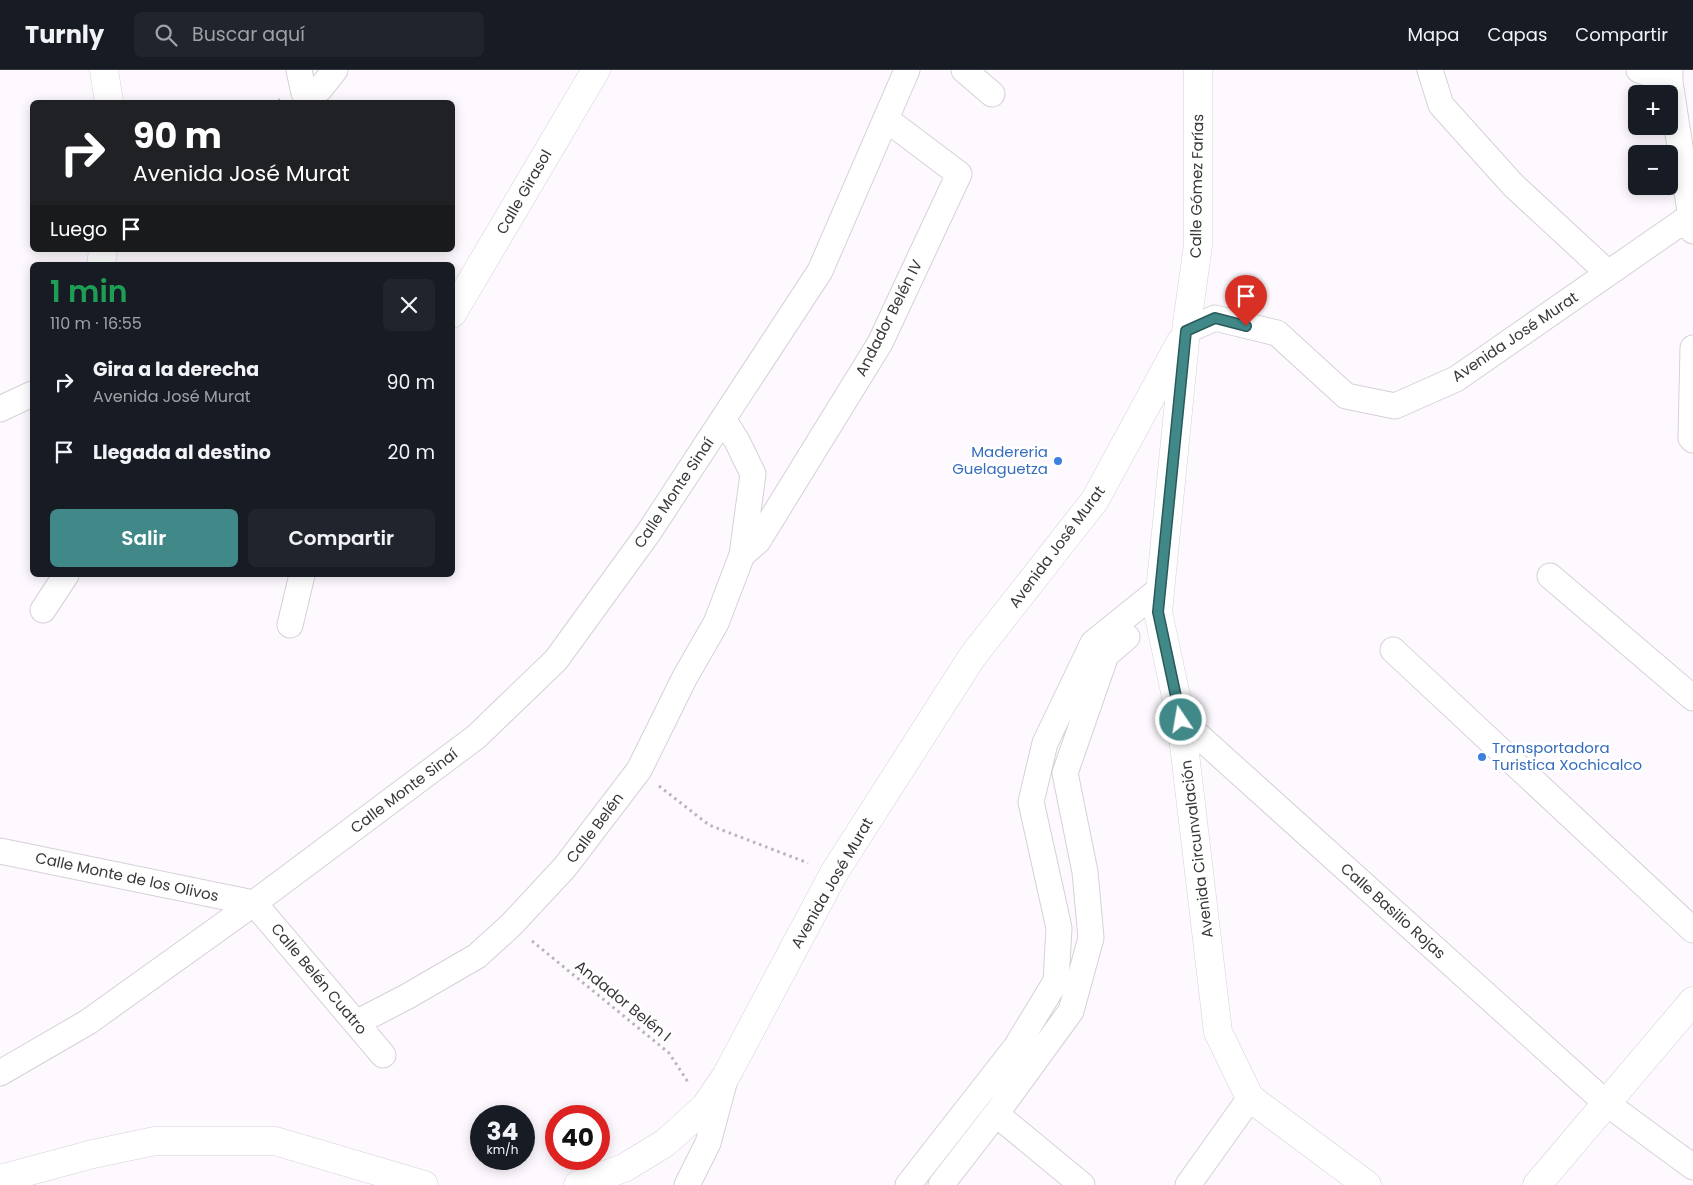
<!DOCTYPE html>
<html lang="es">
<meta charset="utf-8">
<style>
:root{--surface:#171b24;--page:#20242c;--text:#f1f3f6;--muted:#9ea1a6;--line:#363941;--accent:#418989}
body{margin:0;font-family:Poppins,sans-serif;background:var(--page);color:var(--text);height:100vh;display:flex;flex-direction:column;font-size:19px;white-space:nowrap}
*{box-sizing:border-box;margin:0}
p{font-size:16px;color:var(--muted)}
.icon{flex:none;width:28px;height:28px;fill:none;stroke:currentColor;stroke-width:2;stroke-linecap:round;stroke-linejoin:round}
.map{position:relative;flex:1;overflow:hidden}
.side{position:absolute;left:30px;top:192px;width:425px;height:315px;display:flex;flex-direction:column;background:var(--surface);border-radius:8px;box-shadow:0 2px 12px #0003}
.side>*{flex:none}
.top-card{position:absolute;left:30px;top:30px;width:425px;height:152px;border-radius:8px;box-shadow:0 2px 12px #0003;background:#202124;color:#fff;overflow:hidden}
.buttons{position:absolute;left:1628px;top:15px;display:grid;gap:10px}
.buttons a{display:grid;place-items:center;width:50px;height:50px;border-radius:8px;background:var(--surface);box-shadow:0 2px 12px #0003;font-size:25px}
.speed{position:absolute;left:470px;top:1035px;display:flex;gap:10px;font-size:25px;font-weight:700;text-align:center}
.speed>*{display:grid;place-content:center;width:65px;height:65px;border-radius:50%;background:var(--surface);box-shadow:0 2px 12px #0003;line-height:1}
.speed small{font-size:12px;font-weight:400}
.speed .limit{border:8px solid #d22;background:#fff;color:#111}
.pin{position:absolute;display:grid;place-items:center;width:42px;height:42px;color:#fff;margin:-51px -21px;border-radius:50% 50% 50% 0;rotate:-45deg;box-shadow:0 0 5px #0007}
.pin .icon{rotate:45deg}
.me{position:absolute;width:55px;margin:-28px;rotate:348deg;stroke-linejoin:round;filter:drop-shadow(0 0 4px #0008)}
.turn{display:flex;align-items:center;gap:18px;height:105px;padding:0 20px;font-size:22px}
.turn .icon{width:65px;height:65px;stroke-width:2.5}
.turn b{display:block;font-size:35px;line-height:42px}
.then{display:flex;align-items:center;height:48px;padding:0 20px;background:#0003;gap:10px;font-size:19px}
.round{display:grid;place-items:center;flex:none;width:52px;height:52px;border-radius:8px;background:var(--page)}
.summary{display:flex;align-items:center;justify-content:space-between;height:85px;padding:0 20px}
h1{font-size:30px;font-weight:600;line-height:38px;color:#1e9e55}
.button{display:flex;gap:10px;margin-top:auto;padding:10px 20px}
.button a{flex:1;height:58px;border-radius:8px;background:var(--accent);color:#fff;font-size:20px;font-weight:600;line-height:58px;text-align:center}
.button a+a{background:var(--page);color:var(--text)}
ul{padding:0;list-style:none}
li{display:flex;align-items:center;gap:15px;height:70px;padding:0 20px}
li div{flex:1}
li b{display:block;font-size:19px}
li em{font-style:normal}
header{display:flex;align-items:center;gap:30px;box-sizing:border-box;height:70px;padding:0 25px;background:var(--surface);border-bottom:1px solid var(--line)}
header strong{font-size:24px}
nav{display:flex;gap:28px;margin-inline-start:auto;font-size:18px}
.search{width:350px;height:45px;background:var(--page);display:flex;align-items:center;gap:12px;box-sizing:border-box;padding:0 18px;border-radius:8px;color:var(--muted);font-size:19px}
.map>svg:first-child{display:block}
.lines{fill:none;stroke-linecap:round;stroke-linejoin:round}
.street-casing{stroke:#d6d1d7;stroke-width:27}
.secondary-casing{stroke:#d6d1d7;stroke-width:29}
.path{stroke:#b8b4b9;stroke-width:3;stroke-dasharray:2.5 4;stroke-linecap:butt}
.street{stroke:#fff;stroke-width:25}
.secondary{stroke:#fff;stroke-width:28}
.route-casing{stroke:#2a5959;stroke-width:12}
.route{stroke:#418989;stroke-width:9}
.shop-dot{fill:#3f7fe0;stroke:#fff;stroke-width:2}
.labels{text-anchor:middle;stroke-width:5;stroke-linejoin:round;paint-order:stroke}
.street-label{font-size:15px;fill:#393739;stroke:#fff}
.shop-label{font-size:15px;fill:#366cbe;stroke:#fff;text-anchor:end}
</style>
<header>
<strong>Turnly</strong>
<div class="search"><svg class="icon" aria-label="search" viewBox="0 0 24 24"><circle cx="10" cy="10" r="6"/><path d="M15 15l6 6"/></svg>Buscar aquí</div>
<nav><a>Mapa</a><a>Capas</a><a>Compartir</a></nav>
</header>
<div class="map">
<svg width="1693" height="1115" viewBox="0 0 1693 1115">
<rect width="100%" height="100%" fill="#fdf9ff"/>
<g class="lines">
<!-- street casing -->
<g class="street-casing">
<path id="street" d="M 299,0 L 304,23 L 319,20 L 335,0
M 964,0 L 992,24
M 1430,0 L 1441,35 L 1513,115 L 1608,203
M 1639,0 L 1670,12
M 1670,0 L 1670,12 L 1693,161
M 1186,261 L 1215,248 L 1277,263 L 1346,326 L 1395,336 L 1456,309 L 1692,145
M 1693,278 L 1691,368 L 1693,370
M 0,339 L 32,324
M 742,485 L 758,471 L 880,273 L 959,104 L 886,49
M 1550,506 L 1693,628
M 43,540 L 66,505
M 290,555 L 302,505
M 1393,580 L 1693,860
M 1181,650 L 1606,1033 L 1693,1097
M 0,781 L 254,833 L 383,985
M 356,953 L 408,926 L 477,886 L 511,855 L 565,797 L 639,700 L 685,607 L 716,553 L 742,485 L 753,404 L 737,371 L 723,349
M 0,1003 L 88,952 L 254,833 L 476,667 L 556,590 L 649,462 L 820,201 L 907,0
M 996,1044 L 1082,1115
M 687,1115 L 708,1073 L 724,1013
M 908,1115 L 1016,977 L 1056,911 L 1059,858 L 1031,732 L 1045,673 L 1093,573 L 1160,519
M 941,1115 L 996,1044 L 1071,941 L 1091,868 L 1085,802 L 1065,703 L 1106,585 L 1127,567
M 1188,1115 L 1250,1028"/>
</g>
<!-- secondary casing -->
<g class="secondary-casing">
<path id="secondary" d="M 104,0 L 109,32
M 1198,0 L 1198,175 L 1186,261 L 1158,542 L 1181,650 L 1218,962 L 1250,1028 L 1367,1115
M 101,195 L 103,180
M 452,244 L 596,0
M 0,1109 L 93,1084 L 155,1071 L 275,1071 L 424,1115
M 578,1115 L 624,1098 L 665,1073 L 705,1037 L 726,1006 L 834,803 L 972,587 L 1095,430 L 1180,273
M 1537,1115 L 1693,931"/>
</g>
<!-- path -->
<path class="path" d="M 272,32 L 280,30
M 659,716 L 709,755 L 808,793
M 532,871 L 669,983 L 688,1012"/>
<!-- street -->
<use href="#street" class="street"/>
<!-- secondary -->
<use href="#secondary" class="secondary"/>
</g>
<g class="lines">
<!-- route casing -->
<g class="route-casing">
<path id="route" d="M 1181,650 L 1158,542 L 1186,261 L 1215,248 L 1246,256"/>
</g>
<!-- route -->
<use href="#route" class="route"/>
</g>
<!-- markers -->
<g class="shop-dot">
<circle cx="1058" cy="391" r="5"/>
<circle cx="1482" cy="687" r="5"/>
</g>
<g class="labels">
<!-- street labels -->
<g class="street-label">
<text transform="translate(1197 116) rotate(-89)" y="5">Calle Gómez Farías</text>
<text transform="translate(524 122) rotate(-60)" y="5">Calle Girasol</text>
<text transform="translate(889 248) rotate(-63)" y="5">Andador Belén IV</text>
<text transform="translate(1515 267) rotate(-34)" y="5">Avenida José Murat</text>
<text transform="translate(674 423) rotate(-56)" y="5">Calle Monte Sinaí</text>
<text transform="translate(1057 477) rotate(-53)" y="5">Avenida José Murat</text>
<text transform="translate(404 721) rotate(-37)" y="5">Calle Monte Sinaí</text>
<text transform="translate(595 758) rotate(-53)" y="5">Calle Belén</text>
<text transform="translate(1197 779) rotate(-97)" y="5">Avenida Circunvalación</text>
<text transform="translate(127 807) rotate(12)" y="5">Calle Monte de los Olivos</text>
<text transform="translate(832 813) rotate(-60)" y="5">Avenida José Murat</text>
<text transform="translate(1393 841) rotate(42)" y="5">Calle Basilio Rojas</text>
<text transform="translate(319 909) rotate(50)" y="5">Calle Belén Cuatro</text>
<text transform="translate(623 931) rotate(39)" y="5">Andador Belén I</text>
</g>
<!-- shop labels -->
<g class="shop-label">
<text x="1048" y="387">Madereria<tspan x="1048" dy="17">Guelaguetza</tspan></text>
<text x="1492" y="683" text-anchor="start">Transportadora<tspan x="1492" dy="17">Turistica Xochicalco</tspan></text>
</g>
</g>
</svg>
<div class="buttons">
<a>+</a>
<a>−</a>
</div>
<div class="speed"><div>34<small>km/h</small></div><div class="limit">40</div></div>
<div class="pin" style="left:1246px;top:256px;background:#d93025"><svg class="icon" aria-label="arrive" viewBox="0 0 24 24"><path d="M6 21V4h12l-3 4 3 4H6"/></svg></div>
<svg class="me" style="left:1181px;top:650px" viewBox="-20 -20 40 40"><circle r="17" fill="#418989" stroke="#fff" stroke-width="3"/><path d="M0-11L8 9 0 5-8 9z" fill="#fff"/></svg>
<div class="top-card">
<div class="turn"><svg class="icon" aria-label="right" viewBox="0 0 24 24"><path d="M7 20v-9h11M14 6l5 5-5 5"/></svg><div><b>90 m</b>Avenida José Murat</div></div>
<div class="then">Luego<svg class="icon" aria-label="arrive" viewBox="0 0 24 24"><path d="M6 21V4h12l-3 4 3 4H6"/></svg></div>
</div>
<section class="side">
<div class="summary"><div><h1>1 min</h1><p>110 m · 16:55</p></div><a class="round"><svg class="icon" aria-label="close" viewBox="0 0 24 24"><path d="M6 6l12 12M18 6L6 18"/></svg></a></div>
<ul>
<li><svg class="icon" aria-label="right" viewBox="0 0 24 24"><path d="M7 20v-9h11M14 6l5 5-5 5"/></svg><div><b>Gira a la derecha</b><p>Avenida José Murat</p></div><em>90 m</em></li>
<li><svg class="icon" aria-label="arrive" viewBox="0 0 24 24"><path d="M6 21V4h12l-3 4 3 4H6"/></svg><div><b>Llegada al destino</b></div><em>20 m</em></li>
</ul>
<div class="button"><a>Salir</a><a>Compartir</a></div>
</section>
</div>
